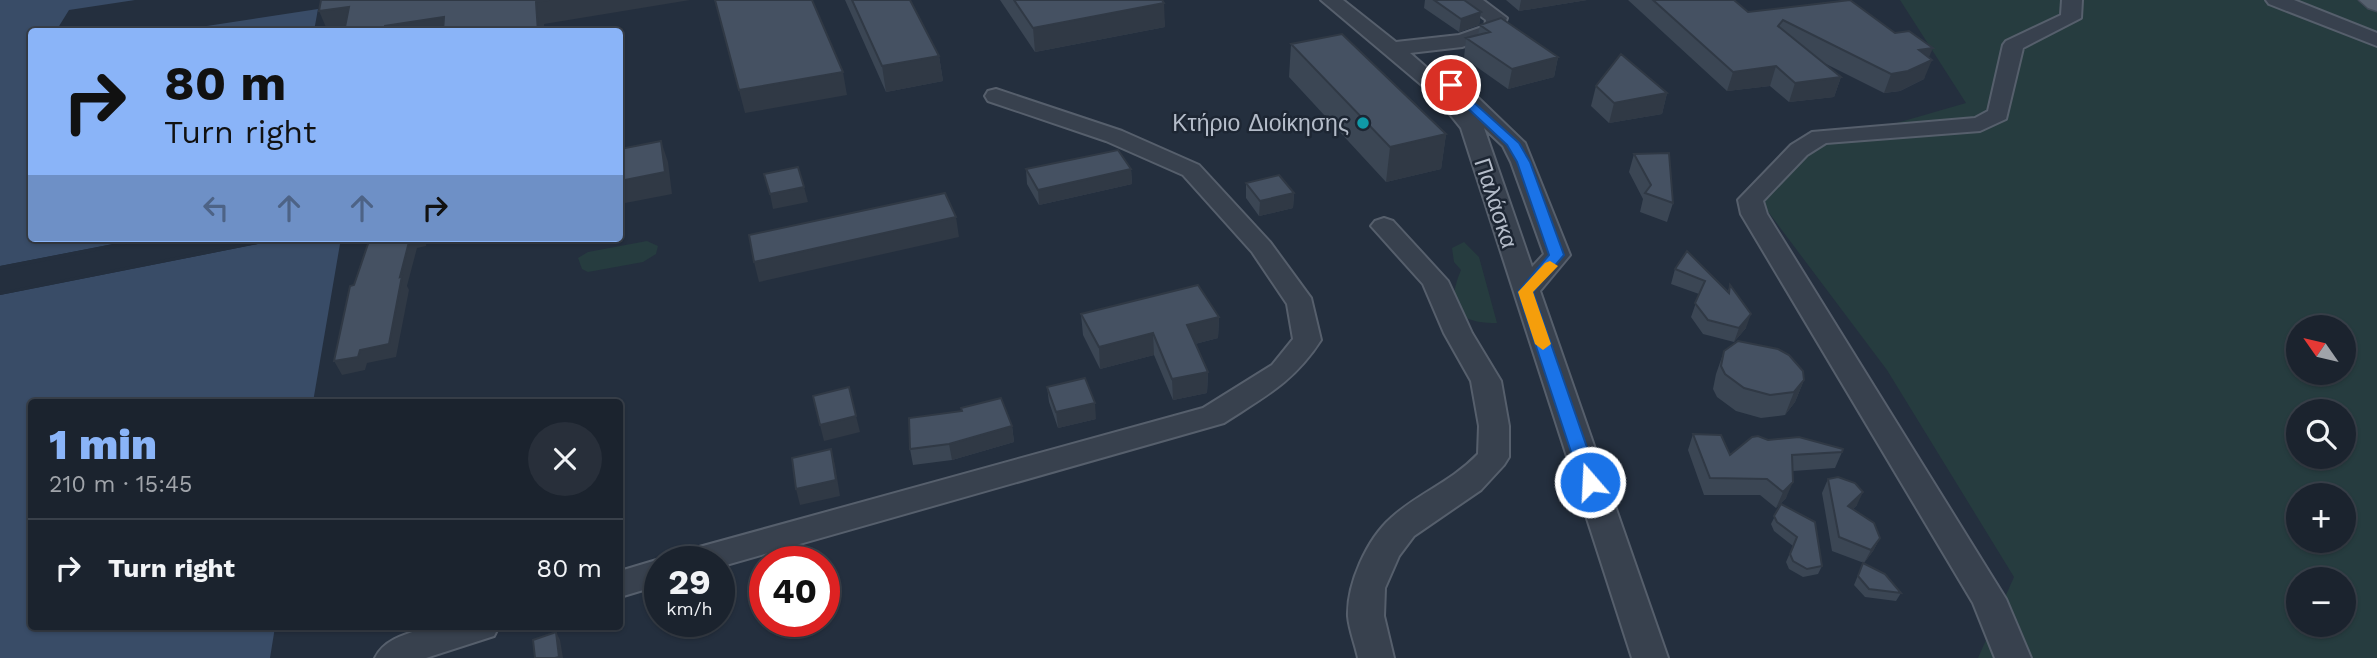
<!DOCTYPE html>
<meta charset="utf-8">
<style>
:root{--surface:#1b232e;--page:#282f3a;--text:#f1f3f6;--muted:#a0a4aa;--line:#39404a;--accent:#8ab4f8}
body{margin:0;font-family:"Work Sans",sans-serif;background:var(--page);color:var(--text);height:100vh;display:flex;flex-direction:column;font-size:26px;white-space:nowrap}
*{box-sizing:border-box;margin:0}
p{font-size:23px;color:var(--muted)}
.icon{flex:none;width:38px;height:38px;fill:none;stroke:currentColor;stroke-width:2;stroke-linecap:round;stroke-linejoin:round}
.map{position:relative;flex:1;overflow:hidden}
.details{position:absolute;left:28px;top:399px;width:595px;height:231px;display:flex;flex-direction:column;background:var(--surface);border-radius:7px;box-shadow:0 2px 5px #0004,0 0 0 2px var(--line)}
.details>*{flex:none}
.hud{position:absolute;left:28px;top:28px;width:595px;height:214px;border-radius:7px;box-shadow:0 2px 5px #0004,0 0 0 2px var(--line);background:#8ab4f8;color:#111;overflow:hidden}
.needle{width:46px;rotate:304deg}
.fabs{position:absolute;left:2286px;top:315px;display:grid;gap:14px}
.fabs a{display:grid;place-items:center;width:70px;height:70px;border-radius:50%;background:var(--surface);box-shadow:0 2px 5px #0004,0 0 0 2px var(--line);font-size:35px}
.speed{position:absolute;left:644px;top:546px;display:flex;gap:14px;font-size:35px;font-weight:700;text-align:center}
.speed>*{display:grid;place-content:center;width:91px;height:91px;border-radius:50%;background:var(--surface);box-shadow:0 2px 5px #0004,0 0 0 2px var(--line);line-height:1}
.speed small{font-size:18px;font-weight:400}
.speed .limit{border:10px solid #d22;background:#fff;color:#111}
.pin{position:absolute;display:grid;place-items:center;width:60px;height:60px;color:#fff;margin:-30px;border:4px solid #fff;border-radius:50%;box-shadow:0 2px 7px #0007}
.me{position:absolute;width:77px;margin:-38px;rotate:341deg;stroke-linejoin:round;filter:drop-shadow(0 0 5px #0008)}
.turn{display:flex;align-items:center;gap:24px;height:147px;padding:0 21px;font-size:32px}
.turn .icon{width:91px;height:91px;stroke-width:2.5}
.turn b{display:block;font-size:49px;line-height:60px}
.lanes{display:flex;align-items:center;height:66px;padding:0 21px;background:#0003;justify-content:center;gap:35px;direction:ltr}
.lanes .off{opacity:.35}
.round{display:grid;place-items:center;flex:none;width:74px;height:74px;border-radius:37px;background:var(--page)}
.overview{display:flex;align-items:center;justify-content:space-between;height:119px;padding:0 21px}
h1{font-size:42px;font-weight:800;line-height:52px;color:var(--accent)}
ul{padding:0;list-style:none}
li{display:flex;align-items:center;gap:21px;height:98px;padding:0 21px;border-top:2px solid var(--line)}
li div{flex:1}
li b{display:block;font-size:26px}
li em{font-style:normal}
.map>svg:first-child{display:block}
.green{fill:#263c3f;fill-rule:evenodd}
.water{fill:#394c67}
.pier{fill:#242f3e}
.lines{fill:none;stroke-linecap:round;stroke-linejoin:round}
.minor-casing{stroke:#565f6c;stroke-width:4}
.major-casing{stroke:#414a57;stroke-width:3}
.minor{fill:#38414e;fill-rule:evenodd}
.major{fill:#56606e;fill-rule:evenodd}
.wall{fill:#3b4654}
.shaded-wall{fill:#303945}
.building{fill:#455162;stroke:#303945;stroke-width:2}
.route{fill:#1a73e8;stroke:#114b97;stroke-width:2}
.slow{fill:#f59e0b}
.culture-dot{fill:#0f9aa8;stroke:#1d2633;stroke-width:2.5}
.labels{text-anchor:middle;stroke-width:5;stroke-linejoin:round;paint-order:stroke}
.poi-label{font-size:23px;fill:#b4bcc9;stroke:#1d2633;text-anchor:end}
.street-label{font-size:23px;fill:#b4bcc9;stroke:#1d2633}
</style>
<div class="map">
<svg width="2377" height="658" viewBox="0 0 2377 658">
<rect width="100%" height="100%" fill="#242f3e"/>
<!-- green -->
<path class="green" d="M 1900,0 L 2377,0 L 2377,658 L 1978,658 L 2014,577 L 1887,370 L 1757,197 L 1824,144 L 1966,103 ZM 2298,327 L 2343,327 L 2343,373 L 2298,373 ZM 2298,411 L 2343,411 L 2343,457 L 2298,457 ZM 2298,495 L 2343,495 L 2343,541 L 2298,541 ZM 2298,579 L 2343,579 L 2343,625 L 2298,625 Z
M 647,241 L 658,246 L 656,254 L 643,262 L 588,272 L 582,269 L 578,258 L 588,252 Z
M 1464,242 L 1479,257 L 1497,323 C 1457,323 1445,308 1461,270 L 1454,262 L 1452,248 Z"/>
<!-- water -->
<path class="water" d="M 0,0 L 135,0 L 69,10 L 56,31 L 32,32 L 32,238 L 144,238 L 0,266 Z
M 318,9 L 314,31 L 174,31 Z
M 288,238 L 341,238 L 313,402 L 32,402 L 32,626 L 275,627 L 270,658 L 0,658 L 0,295 Z"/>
<!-- pier -->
<path class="pier" d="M 144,238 L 147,238 L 145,241 L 0,270 L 0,266 Z
M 270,238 L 288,238 L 0,295 L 0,292 Z"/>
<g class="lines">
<!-- minor casing -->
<g class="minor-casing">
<path id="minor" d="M 1321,0 L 1343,0 L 1396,42 L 1459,35 L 1485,26 L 1486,20 L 1459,0 L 1483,0 L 1507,18 L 1501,34 L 1462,47 L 1410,53 L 1458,95 L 1474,94 L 1525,143 L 1570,255 L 1540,291 L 1668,658 L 1632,658 L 1461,128 L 1436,97 ZM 1484,128 L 1503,146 L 1511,162 L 1544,254 L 1532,267 Z
M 2062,0 L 2082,0 L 2081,18 L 2023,48 L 2006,119 L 1980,131 L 1826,143 L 1807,155 L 1763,201 L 1767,214 L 2006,599 L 2031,658 L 1995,658 L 1973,603 L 1741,214 L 1738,200 L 1791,145 L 1812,132 L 1975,118 L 1988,111 L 2003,45 L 2006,41 L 2061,15 Z
M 2266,0 L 2294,0 L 2377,33 L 2377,46 L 2269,4 Z
M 996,89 L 1122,131 L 1199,165 L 1270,242 L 1311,298 L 1321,340 C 1294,382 1264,397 1224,423 L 719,567 L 719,562 L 675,562 L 680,553 L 692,549 L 1203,408 L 1272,365 L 1293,339 L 1287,304 L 1252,252 L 1183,175 L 1106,141 L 988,101 L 985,96 L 988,91 Z
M 1384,218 L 1393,221 L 1448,281 L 1472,333 L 1501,381 L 1509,426 L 1509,457 L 1504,465 L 1481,490 L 1414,536 L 1399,556 L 1385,588 L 1384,616 L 1394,658 L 1358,658 C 1355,644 1349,629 1348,616 C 1347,584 1367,539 1391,518 C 1418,493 1450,483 1478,454 L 1479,426 L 1471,381 L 1444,333 L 1423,284 L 1371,226 L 1375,221 Z
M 660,559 L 670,562 L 660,562 L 660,585 L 620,597 L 620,571 Z
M 432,626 L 499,626 L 494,636 L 426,658 L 375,658 C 385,637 411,633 432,626 Z"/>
</g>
<!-- major casing -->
<g class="major-casing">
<path id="major" d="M 2359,0 L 2377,0 L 2377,11 L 2368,8 Z"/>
</g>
<!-- minor -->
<use href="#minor" class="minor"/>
<!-- major -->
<use href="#major" class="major"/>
</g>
<!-- wall -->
<path class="wall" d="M 845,0 L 910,0 L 939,56 L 943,81 L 886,92 Z
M 1000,0 L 1162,0 L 1165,27 L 1035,52 Z
M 1425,0 L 1464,0 L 1481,12 L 1479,25 L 1459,32 L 1424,8 Z
M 1506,0 L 1587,0 L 1519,11 Z
M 1628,0 L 1734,0 L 1748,12 L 1846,0 L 1929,58 L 1924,79 L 1900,91 L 1884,93 L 1822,62 L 1841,77 L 1834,97 L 1789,102 L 1770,86 L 1727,91 Z
M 1480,25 L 1558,57 L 1554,77 L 1508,89 L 1464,58 L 1466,38 L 1478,35 Z
M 1291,44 L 1446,134 L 1441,169 L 1386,182 L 1289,77 Z
M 1596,86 L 1667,93 L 1662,114 L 1609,123 L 1591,106 Z
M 1634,154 L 1673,203 L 1667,222 L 1640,212 L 1643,199 L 1629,172 Z
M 1026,169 L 1131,169 L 1132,184 L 1039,205 L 1027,184 Z
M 1246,183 L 1294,193 L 1293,208 L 1259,216 L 1246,198 Z
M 1687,251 L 1728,291 L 1730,285 L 1746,328 L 1734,342 L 1703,334 L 1691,317 L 1699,294 L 1671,284 L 1675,269 Z
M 1081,314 L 1219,317 L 1218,338 L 1195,344 L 1208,372 L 1207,393 L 1173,400 L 1154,355 L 1100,369 L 1083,335 Z
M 1724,351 L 1804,380 L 1795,402 L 1785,415 L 1761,418 L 1736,411 L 1717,397 L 1713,389 L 1716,374 Z
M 1047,387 L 1096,419 L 1058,428 L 1049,402 Z
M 961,408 L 1012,426 L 1014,442 L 952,460 L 913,465 L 910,449 L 961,412 Z
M 1693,434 L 1730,455 L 1768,440 L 1842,452 L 1835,468 L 1793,471 L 1786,498 L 1776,508 L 1760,495 L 1704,495 L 1688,450 Z
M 1828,479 L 1857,505 L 1853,509 L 1880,538 L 1873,551 L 1864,563 L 1832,551 L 1822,493 Z
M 1781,504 L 1822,566 L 1818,574 L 1803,577 L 1789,569 L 1786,562 L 1793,546 L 1774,531 L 1771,524 Z
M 1863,563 L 1901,593 L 1896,601 L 1865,597 L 1854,585 Z"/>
<!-- shaded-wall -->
<path class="shaded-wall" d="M 549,0 L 690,0 L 544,24 L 544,32 L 538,32 L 536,2 Z
M 1521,0 L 1587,0 L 1519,11 Z
M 1164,3 L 1165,27 L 1035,52 L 1033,28 Z
M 349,7 L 359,29 L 341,32 L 328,32 L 319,11 Z
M 1481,12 L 1479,25 L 1459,32 L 1461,19 Z
M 444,17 L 450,32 L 384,32 L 385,26 Z
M 1933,48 L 1927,62 L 1932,60 L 1924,79 L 1900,91 L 1884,93 L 1891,74 L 1919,50 Z
M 939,56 L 943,81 L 886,92 L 882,66 Z
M 1558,57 L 1554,77 L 1508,89 L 1512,69 Z
M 1776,66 L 1770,86 L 1727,91 L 1733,72 Z
M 843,72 L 847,95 L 745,113 L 739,90 Z
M 1841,77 L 1834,97 L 1789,102 L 1795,83 Z
M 1667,93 L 1662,114 L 1609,123 L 1614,103 Z
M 1446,134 L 1441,169 L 1386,182 L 1390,147 Z
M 661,141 L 668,162 L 672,194 L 620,204 L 620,181 Z
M 1131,169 L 1132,184 L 1039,205 L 1038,190 Z
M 804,187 L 808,202 L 773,209 L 770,194 Z
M 1294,193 L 1293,208 L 1259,216 L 1260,201 Z
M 956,217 L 959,237 L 759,282 L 754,262 Z
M 410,238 L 427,238 L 426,246 L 417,248 L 407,286 L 409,290 L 396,357 L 367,363 L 365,370 L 342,375 L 334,361 L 360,350 L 400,277 Z
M 1751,314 L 1746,328 L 1734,342 L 1739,328 Z
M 1219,317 L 1218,338 L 1187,346 L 1187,325 Z
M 1153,333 L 1154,355 L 1100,369 L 1099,347 Z
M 1208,372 L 1207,393 L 1173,400 L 1172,379 Z
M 1804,380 L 1795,402 L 1785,415 L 1794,392 Z
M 1095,403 L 1096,419 L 1058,428 L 1056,412 Z
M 856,416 L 860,432 L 824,441 L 820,425 Z
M 1012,426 L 1014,442 L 952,460 L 949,444 Z
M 831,449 L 835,465 L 840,496 L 800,505 L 796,489 Z
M 1793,482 L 1786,498 L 1776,508 L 1783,492 Z
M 1863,492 L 1857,505 L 1842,519 L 1848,506 Z
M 1880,538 L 1873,551 L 1864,563 L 1871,550 Z
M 556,632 L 560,640 L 563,658 L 555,658 Z"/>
<!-- building -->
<path class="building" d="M 321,0 L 549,0 L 536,2 L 538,32 L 443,32 L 444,17 L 385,26 L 384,32 L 344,32 L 349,7 L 319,11 Z
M 715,0 L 812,0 L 843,72 L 739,90 Z
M 852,0 L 910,0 L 939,56 L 882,66 Z
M 1014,0 L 1162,0 L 1164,3 L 1033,28 Z
M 1434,0 L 1464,0 L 1481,12 L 1461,19 Z
M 1653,0 L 1734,0 L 1748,12 L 1850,0 L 1895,33 L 1909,31 L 1933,48 L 1919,50 L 1932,60 L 1908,71 L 1891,74 L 1783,20 L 1778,26 L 1841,77 L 1795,83 L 1776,66 L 1733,72 Z
M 1501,18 L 1558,57 L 1512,69 L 1466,38 L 1490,32 L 1480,25 Z
M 1342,34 L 1446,134 L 1390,147 L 1291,44 Z
M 1621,54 L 1667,93 L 1614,103 L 1596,86 Z
M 661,141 L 665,172 L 620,181 L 620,149 Z
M 1118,150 L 1131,169 L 1038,190 L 1026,169 Z
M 1669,153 L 1673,203 L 1645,193 L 1651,185 L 1634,154 Z
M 798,167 L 804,187 L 770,194 L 764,174 Z
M 1279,175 L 1294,193 L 1260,201 L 1246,183 Z
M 945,193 L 956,217 L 754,262 L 749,235 Z
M 370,238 L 410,238 L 400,277 L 402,276 L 389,344 L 360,350 L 358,357 L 334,361 L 350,286 L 354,285 Z
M 1687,251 L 1729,293 L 1730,285 L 1751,314 L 1739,328 L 1708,320 L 1695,303 L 1705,281 L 1675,269 Z
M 1198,285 L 1219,317 L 1187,325 L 1208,372 L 1172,379 L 1153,333 L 1099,347 L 1081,314 Z
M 1738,341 L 1778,349 L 1789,355 L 1803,371 L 1804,380 L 1794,392 L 1770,395 L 1744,388 L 1725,374 L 1721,366 L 1724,351 Z
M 1085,378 L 1095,403 L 1056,412 L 1047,387 Z
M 849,387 L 856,416 L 820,425 L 813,396 Z
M 1001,398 L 1012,426 L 949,444 L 910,449 L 909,418 L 962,411 L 961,408 Z
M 1693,434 L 1721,435 L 1730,455 L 1752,437 L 1758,436 L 1768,440 L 1799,437 L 1843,449 L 1842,452 L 1792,455 L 1793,482 L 1783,492 L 1767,479 L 1710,478 Z
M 831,449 L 836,480 L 796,489 L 792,458 Z
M 1838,477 L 1855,483 L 1863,492 L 1848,506 L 1874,523 L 1880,538 L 1871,550 L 1839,537 L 1828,479 Z
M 1781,504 L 1815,522 L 1822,566 L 1807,569 L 1793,561 L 1790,554 L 1797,537 L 1777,522 L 1774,516 Z
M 1863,563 L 1885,574 L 1901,593 L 1869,589 L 1858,576 Z
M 556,632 L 559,657 L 555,658 L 535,658 L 533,640 Z"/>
<!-- route -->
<path class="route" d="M 1451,82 L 1519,143 L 1530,162 L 1564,255 L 1533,292 L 1599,482 L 1596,487 L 1583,487 L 1581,482 L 1518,292 L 1549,255 L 1517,162 L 1507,145 L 1446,88 L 1444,85 Z"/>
<!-- slow -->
<path class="slow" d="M 1550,261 L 1558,266 L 1533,292 L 1551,344 L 1543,350 L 1535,344 L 1518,292 L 1545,263 Z"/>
<!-- markers -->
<circle class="culture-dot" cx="1363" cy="123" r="7"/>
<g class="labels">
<!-- poi labels -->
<g class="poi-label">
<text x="1349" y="131">Κτήριο Διοίκησης</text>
</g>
<!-- street labels -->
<g class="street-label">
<text transform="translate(1496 203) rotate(72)" y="8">Παλάσκα</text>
</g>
</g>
</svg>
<div class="fabs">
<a><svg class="needle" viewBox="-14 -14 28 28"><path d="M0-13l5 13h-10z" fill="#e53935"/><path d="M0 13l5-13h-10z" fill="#a0a4aa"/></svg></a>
<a><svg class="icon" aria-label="search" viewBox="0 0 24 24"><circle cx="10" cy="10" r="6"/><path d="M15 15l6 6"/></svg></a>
<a>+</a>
<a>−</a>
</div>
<div class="speed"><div>29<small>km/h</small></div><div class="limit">40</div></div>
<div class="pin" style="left:1451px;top:85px;background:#d93025"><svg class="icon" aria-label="arrive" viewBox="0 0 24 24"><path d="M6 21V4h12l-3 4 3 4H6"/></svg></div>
<svg class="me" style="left:1590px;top:482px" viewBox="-20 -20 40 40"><circle r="17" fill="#1a73e8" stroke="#fff" stroke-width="3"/><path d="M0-11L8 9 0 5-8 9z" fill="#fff"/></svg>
<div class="hud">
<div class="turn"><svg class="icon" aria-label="right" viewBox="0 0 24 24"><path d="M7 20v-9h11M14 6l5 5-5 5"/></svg><div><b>80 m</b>Turn right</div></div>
<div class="lanes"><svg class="icon off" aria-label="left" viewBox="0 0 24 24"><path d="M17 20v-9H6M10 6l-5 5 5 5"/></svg><svg class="icon off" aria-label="ahead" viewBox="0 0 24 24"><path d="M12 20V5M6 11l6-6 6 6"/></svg><svg class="icon off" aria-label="ahead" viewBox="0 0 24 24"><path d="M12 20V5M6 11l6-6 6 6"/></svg><svg class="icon" aria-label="right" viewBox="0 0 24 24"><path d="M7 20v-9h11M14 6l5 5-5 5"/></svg></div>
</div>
<section class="details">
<div class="overview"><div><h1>1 min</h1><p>210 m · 15:45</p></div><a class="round"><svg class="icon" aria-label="close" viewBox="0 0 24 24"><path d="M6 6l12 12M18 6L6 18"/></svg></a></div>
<ul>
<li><svg class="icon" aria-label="right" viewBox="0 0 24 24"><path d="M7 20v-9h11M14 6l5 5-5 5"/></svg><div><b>Turn right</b></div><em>80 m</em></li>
</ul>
</section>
</div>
